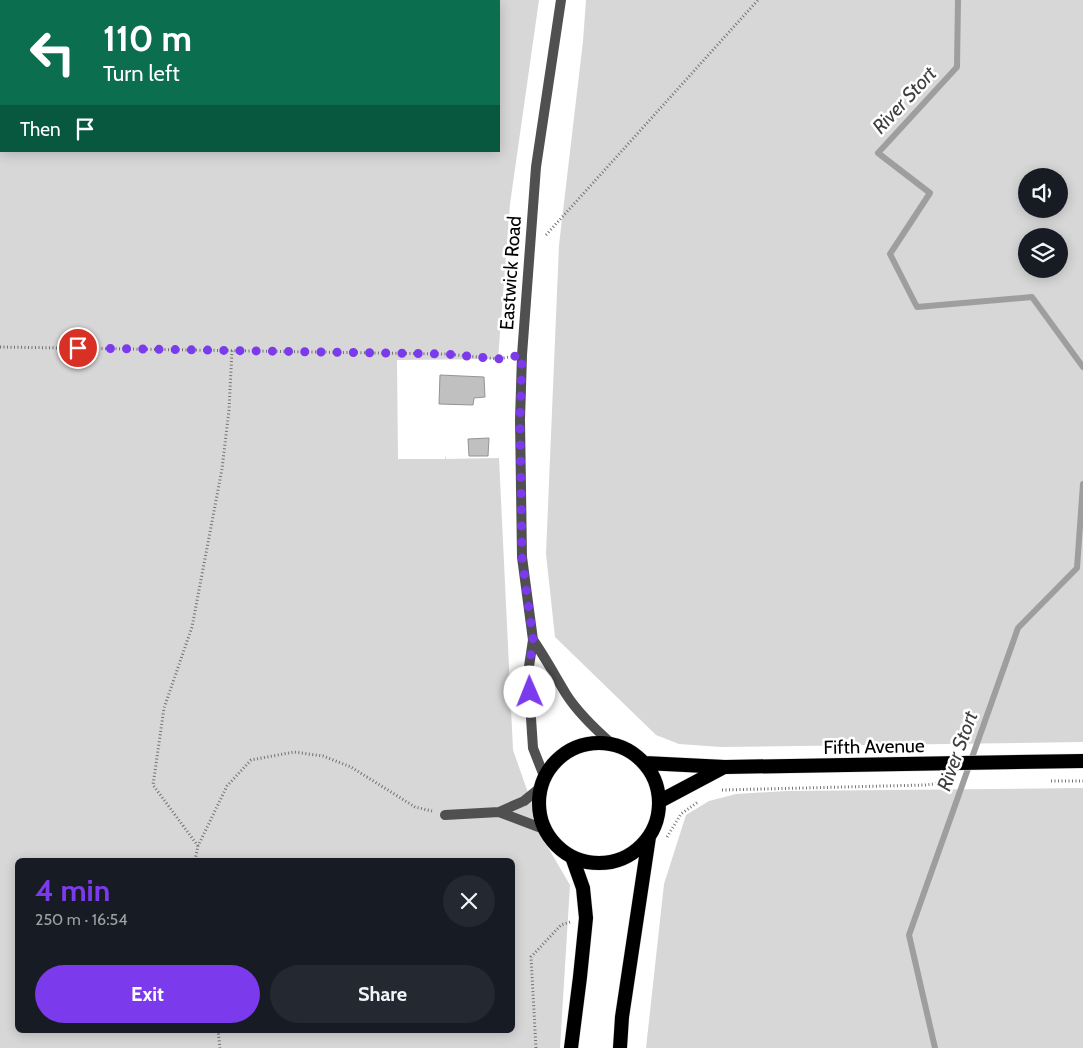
<!DOCTYPE html>
<meta charset="utf-8">
<style>
:root{--surface:#171b24;--page:#242831;--text:#f1f3f6;--muted:#9ea1a6;--accent:#7c3aed}
body{margin:0;font-family:Cabin,sans-serif;background:var(--page);color:var(--text);height:100vh;display:flex;flex-direction:column;font-size:19px;white-space:nowrap}
*{box-sizing:border-box;margin:0}
p{font-size:16px;color:var(--muted)}
.icon{flex:none;width:28px;height:28px;fill:none;stroke:currentColor;stroke-width:2;stroke-linecap:round;stroke-linejoin:round}
.map{position:relative;flex:1;overflow:hidden}
.details{position:absolute;left:15px;top:858px;width:500px;height:175px;display:flex;flex-direction:column;background:var(--surface);border-radius:8px;box-shadow:0 2px 12px #0003}
.details>*{flex:none}
.banner{position:absolute;left:0px;top:0px;width:500px;height:152px;box-shadow:0 2px 12px #0003;background:#0b6e4f;color:#fff;overflow:hidden}
.buttons{position:absolute;left:1018px;top:168px;display:grid;gap:10px}
.buttons a{display:grid;place-items:center;width:50px;height:50px;border-radius:50%;background:var(--surface);box-shadow:0 2px 12px #0003;font-size:25px}
.pin{position:absolute;display:grid;place-items:center;width:42px;height:42px;color:#fff;margin:-21px;border:2px solid #fff;border-radius:50%;box-shadow:0 1px 5px #0007}
.me{position:absolute;width:55px;margin:-28px;rotate:359deg;stroke-linejoin:round;filter:drop-shadow(0 0 4px #0008)}
.turn{display:flex;align-items:center;gap:18px;height:105px;padding:0 20px;font-size:22px}
.turn .icon{width:65px;height:65px;stroke-width:2.5}
.turn b{display:block;font-size:35px;line-height:42px}
.then{display:flex;align-items:center;height:48px;padding:0 20px;background:#0003;gap:10px;font-size:19px}
.round{display:grid;place-items:center;flex:none;width:52px;height:52px;border-radius:26px;background:var(--page)}
.head{display:flex;align-items:center;justify-content:space-between;height:85px;padding:0 20px}
h1{font-size:30px;font-weight:800;line-height:38px;color:var(--accent)}
.button{display:flex;gap:10px;margin-top:auto;padding:10px 20px}
.button a{flex:1;height:58px;border-radius:30px;background:var(--accent);color:#fff;font-size:20px;font-weight:800;line-height:58px;text-align:center}
.button a+a{background:var(--page);color:var(--text)}
.map>svg:first-child{display:block}
.green{fill:#d7d7d7;fill-rule:evenodd}
.lines{fill:none;stroke-linecap:round;stroke-linejoin:round}
.stream{stroke:#9e9e9e;stroke-width:6}
.building{fill:#c0c0c0;stroke:#949494}
.trunk-casing{stroke:#dbdbdb;stroke-width:15}
.path{stroke:#727272;stroke-width:3;stroke-dasharray:1 2.5;stroke-linecap:butt}
.service{stroke:#505050;stroke-width:10}
.tertiary{stroke:#505050;stroke-width:10}
.trunk{stroke:#000;stroke-width:14}
.route{stroke:#7c3aed;stroke-width:9;stroke-dasharray:0 16.2}
.labels{text-anchor:middle;stroke-width:5;stroke-linejoin:round;paint-order:stroke}
.street-label{font-size:19px;fill:#000;stroke:#fff}
.water-label{font-size:20px;font-style:italic;fill:#3f3f3f;stroke:#fff}
</style>
<div class="map">
<svg width="1083" height="1048" viewBox="0 0 1083 1048">
<rect width="100%" height="100%" fill="#fff"/>
<!-- green -->
<path class="green" d="M 0,0 L 539,0 L 510,204 L 498,359 L 397,360 L 398,459 L 445,459 L 446,455 L 446,459 L 499,458 L 513,750 L 546,844 L 570,885 L 560,1048 L 0,1048 ZM 1,1 L 499,1 L 499,151 L 1,151 ZM 18,860 L 512,860 L 512,1030 L 18,1030 Z
M 586,0 L 1083,0 L 1083,742 L 721,747 L 679,744 L 656,735 L 555,637 L 546,554 L 559,245 L 583,41 ZM 1026,176 L 1059,176 L 1059,209 L 1026,209 ZM 1059,236 L 1059,269 L 1026,269 L 1026,236 Z
M 1083,788 L 1083,1048 L 646,1048 L 664,884 L 686,815 L 709,801 L 736,794 L 786,791 Z"/>
<g class="lines">
<!-- stream -->
<path class="stream" d="M 958,0 L 957,67 L 878,153 L 930,193 L 890,254 L 917,307 L 1032,297 L 1083,367
M 935,1048 L 909,935 L 1018,628 L 1077,568 L 1083,484"/>
</g>
<!-- building -->
<path class="building" d="M 440,375 L 484,377 L 485,397 L 474,398 L 473,405 L 439,404 Z
M 489,438 L 488,456 L 469,456 L 468,439 Z"/>
<g class="lines">
<!-- trunk casing -->
<g class="trunk-casing">
<path id="trunk" d="M539 803a60 60 0 1 1 120 0a60 60 0 1 1-120 0Z
M 645,763 L 725,767 L 1083,761
M 660,801 L 724,767
M 571,1048 L 580,977 L 586,918 L 583,888 L 572,857
M 620,1048 L 622,1017 L 649,837"/>
</g>
<!-- path -->
<path class="path" d="M 546,235 L 758,0
M 0,347 L 446,354 L 498,359 L 509,357
M 1051,781 L 1083,781
M 722,790 L 925,785 L 952,782
M 667,837 L 681,814 L 698,802
M 198,846 L 153,785 L 164,708 L 192,627 L 222,469 L 229,410 L 232,350
M 195,860 L 198,846 L 227,786 L 251,760 L 294,752 L 323,756 L 351,767 L 415,807 L 432,811
M 218,1030 L 220,1048
M 536,1048 L 531,957 L 561,925 L 570,922"/>
<!-- service -->
<path class="service" d="M 499,812 L 544,829
M 445,815 L 499,812 L 524,801 L 540,788"/>
<!-- tertiary -->
<path class="tertiary" d="M 533,640 C 545,657 555,676 566,694 C 578,713 594,728 611,743
M 544,776 L 533,748 L 528,673 L 533,640 L 522,557 L 520,420 L 522,355 L 536,167 L 561,0"/>
<!-- trunk -->
<use href="#trunk" class="trunk"/>
</g>
<g class="lines">
<!-- route -->
<path class="route" d="M 78,348 L 446,354 L 498,359 L 522,355 L 520,420 L 522,557 L 533,640 L 528,673 L 530,692"/>
</g>
<g class="labels">
<!-- street labels -->
<g class="street-label">
<text transform="translate(510 273) rotate(-86)" y="7">Eastwick Road</text>
<text transform="translate(874 746) rotate(-1)" y="7">Fifth Avenue</text>
</g>
<!-- water labels -->
<g class="water-label">
<text transform="translate(904 100) rotate(-47)" y="7">River Stort</text>
<text transform="translate(957 751) rotate(-70)" y="7">River Stort</text>
</g>
</g>
</svg>
<div class="buttons">
<a><svg class="icon" aria-label="sound" viewBox="0 0 24 24"><path d="M4 9h4l5-4v14l-5-4H4zM17 9q2 3 0 6"/></svg></a>
<a><svg class="icon" aria-label="layers" viewBox="0 0 24 24"><path d="M12 4l9 5-9 5-9-5zM3 14l9 5 9-5"/></svg></a>
</div>
<div class="pin" style="left:78px;top:348px;background:#d93025"><svg class="icon" aria-label="arrive" viewBox="0 0 24 24"><path d="M6 21V4h12l-3 4 3 4H6"/></svg></div>
<svg class="me" style="left:530px;top:692px" viewBox="-20 -20 40 40"><circle r="19" fill="#fff"/><path d="M0-13L10 11 0 6-10 11z" fill="#7c3aed"/></svg>
<div class="banner">
<div class="turn"><svg class="icon" aria-label="left" viewBox="0 0 24 24"><path d="M17 20v-9H6M10 6l-5 5 5 5"/></svg><div><b>110 m</b>Turn left</div></div>
<div class="then">Then<svg class="icon" aria-label="arrive" viewBox="0 0 24 24"><path d="M6 21V4h12l-3 4 3 4H6"/></svg></div>
</div>
<section class="details">
<div class="head"><div><h1>4 min</h1><p>250 m · 16:54</p></div><a class="round"><svg class="icon" aria-label="close" viewBox="0 0 24 24"><path d="M6 6l12 12M18 6L6 18"/></svg></a></div>
<div class="button"><a>Exit</a><a>Share</a></div>
</section>
</div>
